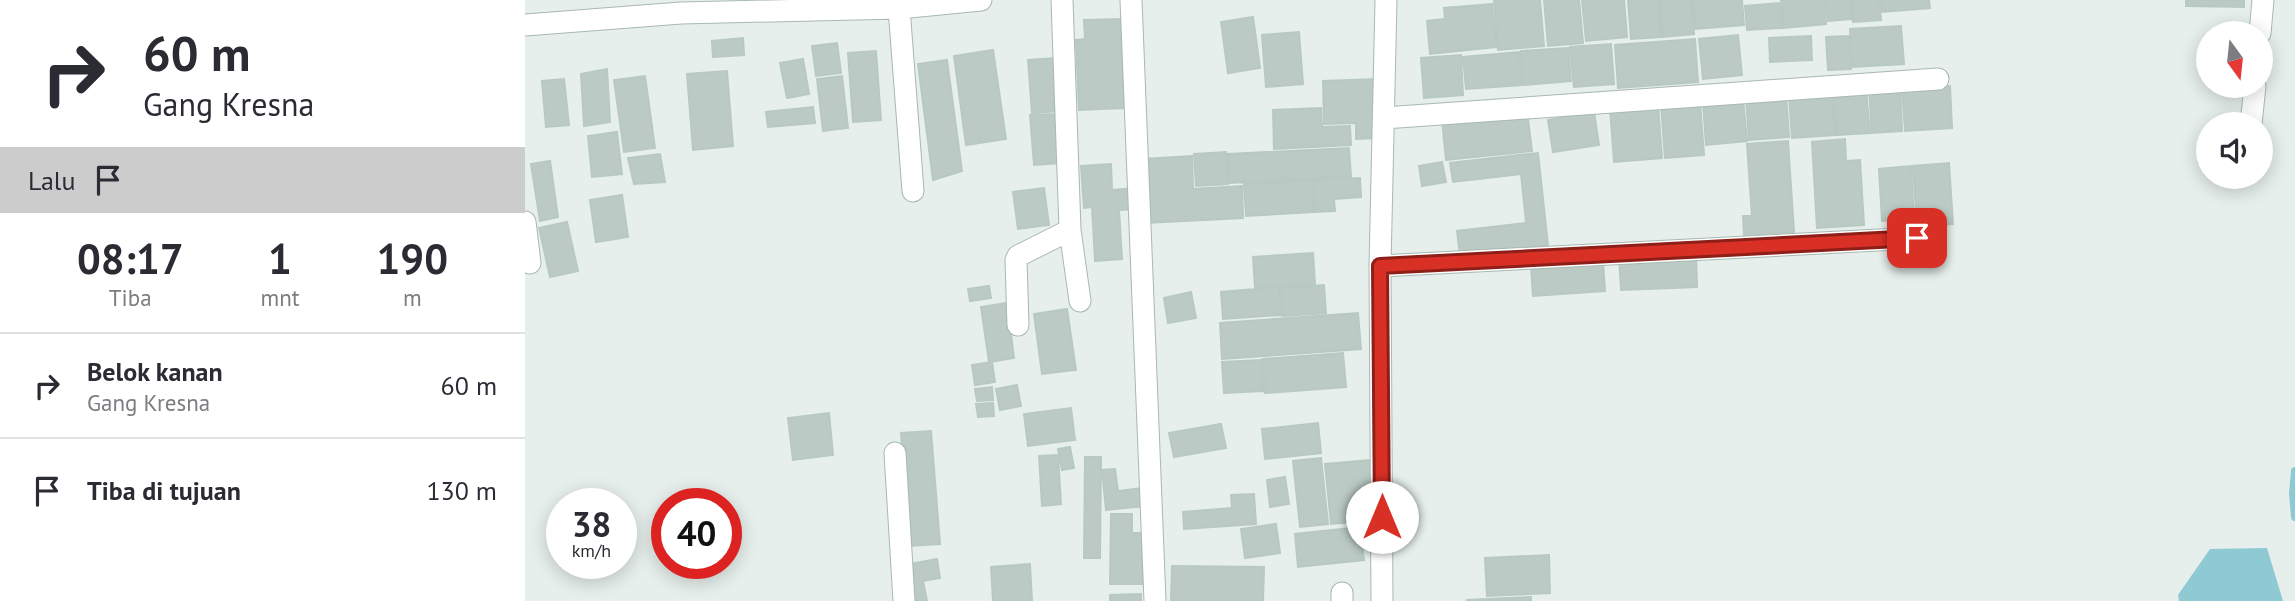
<!DOCTYPE html>
<html lang="id">
<style>
:root{--surface:#fff;--page:#f2f2f3;--text:#2b2b33;--muted:#7c7c81;--line:#e1e1e2}
body{margin:0;font-family:"PT Sans",sans-serif;background:var(--page);color:var(--text);height:100vh;display:flex;flex-direction:column;font-size:26px;white-space:nowrap}
*{box-sizing:border-box;margin:0}
p{font-size:23px;color:var(--muted)}
.icon{flex:none;width:38px;height:38px;fill:none;stroke:currentColor;stroke-width:2;stroke-linecap:round;stroke-linejoin:round}
.map{position:relative;flex:1;overflow:hidden}
.sheet{display:flex;flex-direction:column;background:var(--surface);width:525px}
.sheet>*{flex:none}
.guide{background:#fff;color:var(--text);overflow:hidden}
.needle{width:46px;rotate:165deg}
.fabs{position:absolute;left:1671px;top:21px;display:grid;gap:14px}
.fabs a{display:grid;place-items:center;width:77px;height:77px;border-radius:50%;background:var(--surface);box-shadow:0 4px 18px #0003;font-size:35px}
.speed{position:absolute;left:21px;top:488px;display:flex;gap:14px;font-size:35px;font-weight:700;text-align:center}
.speed>*{display:grid;place-content:center;width:91px;height:91px;border-radius:50%;background:var(--surface);box-shadow:0 4px 18px #0003;line-height:1}
.speed small{font-size:18px;font-weight:400}
.speed .limit{border:10px solid #d22;background:#fff;color:#111}
.pin{position:absolute;display:grid;place-items:center;width:60px;height:60px;color:#fff;margin:-30px;border-radius:14px;box-shadow:0 4px 10px #0006}
.me{position:absolute;width:77px;margin:-38px;rotate:0deg;stroke-linejoin:round;filter:drop-shadow(0 0 5px #0008)}
.turn{display:flex;align-items:center;gap:24px;height:147px;padding:0 28px;font-size:32px}
.turn .icon{width:91px;height:91px;stroke-width:2.5}
.turn b{display:block;font-size:49px;line-height:60px}
.then{display:flex;align-items:center;height:66px;padding:0 28px;background:#0003;gap:14px;font-size:26px}
.eta{display:flex;justify-content:space-evenly;align-items:center;height:119px;text-align:center}
.eta b{font-size:42px;font-weight:800;line-height:49px}
ul{padding:0;list-style:none}
li{display:flex;align-items:center;gap:21px;height:105px;padding:0 28px;border-top:2px solid var(--line)}
li div{flex:1}
li b{display:block;font-size:26px}
li em{font-style:normal}
main{display:flex;flex:1;min-height:0}
.map>svg:first-child{display:block}
.water{fill:#8ec9d4}
.lines{fill:none;stroke-linecap:round;stroke-linejoin:round}
.stream{stroke:#8ec9d4;stroke-width:8}
.building{fill:#bbcac4;stroke:#b8c9c2;stroke-width:2}
.minor-casing{stroke:#a8b8b2;stroke-width:23}
.minor{stroke:#fff;stroke-width:21}
.route-casing{stroke:#8d1f18;stroke-width:18}
.route{stroke:#d93025;stroke-width:12}
</style>
<main>
<section class="sheet">
<div class="guide">
<div class="turn"><svg class="icon" aria-label="right" viewBox="0 0 24 24"><path d="M7 20v-9h11M14 6l5 5-5 5"/></svg><div><b>60 m</b>Gang Kresna</div></div>
<div class="then">Lalu<svg class="icon" aria-label="arrive" viewBox="0 0 24 24"><path d="M6 21V4h12l-3 4 3 4H6"/></svg></div>
</div>
<div class="eta">
<div><b>08:17</b><p>Tiba</p></div>
<div><b>1</b><p>mnt</p></div>
<div><b>190</b><p>m</p></div>
</div>
<ul>
<li><svg class="icon" aria-label="right" viewBox="0 0 24 24"><path d="M7 20v-9h11M14 6l5 5-5 5"/></svg><div><b>Belok kanan</b><p>Gang Kresna</p></div><em>60 m</em></li>
<li><svg class="icon" aria-label="arrive" viewBox="0 0 24 24"><path d="M6 21V4h12l-3 4 3 4H6"/></svg><div><b>Tiba di tujuan</b></div><em>130 m</em></li>
</ul>
</section>
<div class="map">
<svg width="1770" height="601" viewBox="0 0 1770 601">
<rect width="100%" height="100%" fill="#e6efeb"/>
<!-- water -->
<path class="water" d="M 1742,548 L 1758,601 L 1654,601 L 1653,595 L 1685,549 Z"/>
<g class="lines">
<!-- stream -->
<path class="stream" d="M 1770,471 L 1768,493 L 1770,517"/>
</g>
<!-- building -->
<path class="building" d="M 969,0 L 1015,0 L 1019,46 L 973,50 Z
M 1019,0 L 1054,0 L 1058,43 L 1023,46 Z
M 1057,0 L 1099,0 L 1102,37 L 1061,41 Z
M 1103,0 L 1133,0 L 1136,37 L 1106,39 Z
M 1135,0 L 1166,0 L 1169,34 L 1138,37 Z
M 1168,0 L 1217,0 L 1219,25 L 1170,29 Z
M 1256,0 L 1299,0 L 1301,24 L 1259,28 Z
M 1301,0 L 1325,0 L 1326,19 L 1303,21 Z
M 1327,0 L 1354,0 L 1356,20 L 1328,22 Z
M 1356,0 L 1404,0 L 1405,8 L 1357,12 Z
M 1661,0 L 1719,0 L 1719,7 L 1661,6 Z
M 1255,3 L 1257,28 L 1222,30 L 1220,6 Z
M 967,4 L 971,47 L 905,54 L 902,21 L 920,19 L 919,8 Z
M 728,17 L 735,68 L 703,73 L 696,22 Z
M 596,19 L 600,108 L 554,110 L 551,40 L 560,39 L 559,20 Z
M 1376,26 L 1379,64 L 1327,67 L 1325,29 Z
M 774,32 L 778,84 L 741,87 L 737,35 Z
M 1213,35 L 1217,75 L 1178,79 L 1174,39 Z
M 1286,36 L 1287,60 L 1245,62 L 1244,38 Z
M 1324,36 L 1326,69 L 1303,70 L 1301,37 Z
M 218,38 L 219,55 L 188,57 L 187,41 Z
M 1170,39 L 1173,82 L 1093,88 L 1090,45 Z
M 312,43 L 316,73 L 291,76 L 287,46 Z
M 1086,44 L 1089,84 L 1049,87 L 1045,47 Z
M 1043,48 L 1046,81 L 998,85 L 996,51 Z
M 468,50 L 481,139 L 441,145 L 429,56 Z
M 351,51 L 356,120 L 328,122 L 323,53 Z
M 994,52 L 997,85 L 941,89 L 938,57 Z
M 936,55 L 938,95 L 899,98 L 896,58 Z
M 531,58 L 535,111 L 507,113 L 503,60 Z
M 278,59 L 284,94 L 262,98 L 255,63 Z
M 422,60 L 437,171 L 408,180 L 393,64 Z
M 82,69 L 85,122 L 59,126 L 56,74 Z
M 202,71 L 208,146 L 168,150 L 162,74 Z
M 120,76 L 130,148 L 99,152 L 89,80 Z
M 317,76 L 323,128 L 298,131 L 292,79 Z
M 39,79 L 44,125 L 21,127 L 17,81 Z
M 852,79 L 854,138 L 831,139 L 831,123 L 799,124 L 798,81 Z
M 1425,86 L 1427,128 L 1380,131 L 1377,89 Z
M 1375,87 L 1377,131 L 1347,133 L 1344,89 Z
M 1341,90 L 1345,133 L 1312,135 L 1309,92 Z
M 1307,92 L 1310,135 L 1267,138 L 1264,95 Z
M 1261,94 L 1264,137 L 1224,140 L 1221,97 Z
M 1218,99 L 1222,141 L 1181,145 L 1178,103 Z
M 1175,102 L 1179,155 L 1140,158 L 1136,105 Z
M 1133,105 L 1137,158 L 1089,162 L 1085,108 Z
M 288,107 L 290,123 L 243,127 L 241,112 Z
M 796,108 L 797,127 L 825,126 L 826,145 L 749,149 L 748,110 Z
M 1002,111 L 1007,151 L 921,160 L 917,120 Z
M 1069,112 L 1074,145 L 1028,152 L 1023,120 Z
M 532,114 L 536,163 L 509,165 L 505,115 Z
M 92,132 L 97,174 L 67,177 L 63,136 Z
M 1320,139 L 1321,161 L 1335,160 L 1339,225 L 1292,228 L 1287,142 Z
M 1263,141 L 1269,232 L 1219,235 L 1218,216 L 1227,216 L 1222,144 Z
M 824,148 L 826,177 L 704,183 L 703,154 Z
M 701,152 L 703,184 L 671,186 L 669,154 Z
M 1013,153 L 1023,245 L 935,255 L 932,231 L 1001,223 L 996,174 L 928,182 L 925,163 Z
M 135,154 L 140,182 L 109,184 L 103,158 Z
M 667,156 L 668,189 L 717,186 L 718,218 L 621,223 L 618,159 Z
M 25,161 L 33,217 L 15,221 L 6,164 Z
M 917,162 L 921,182 L 897,186 L 894,166 Z
M 1424,163 L 1428,224 L 1392,226 L 1388,166 Z
M 586,164 L 587,190 L 611,188 L 612,209 L 594,210 L 597,259 L 570,261 L 567,207 L 559,208 L 556,166 Z
M 1386,166 L 1389,219 L 1357,221 L 1354,169 Z
M 835,178 L 836,197 L 809,199 L 810,211 L 790,212 L 789,180 Z
M 787,180 L 789,212 L 721,216 L 719,184 Z
M 519,188 L 524,225 L 493,229 L 488,192 Z
M 97,195 L 103,237 L 71,242 L 65,200 Z
M 42,222 L 53,271 L 25,277 L 14,228 Z
M 788,253 L 790,284 L 730,288 L 728,257 Z
M 1171,255 L 1172,287 L 1096,290 L 1094,258 Z
M 1078,261 L 1080,291 L 1008,296 L 1006,266 Z
M 799,285 L 801,313 L 758,316 L 756,288 Z
M 464,286 L 466,298 L 445,301 L 443,289 Z
M 754,287 L 756,315 L 698,319 L 696,292 Z
M 666,292 L 671,318 L 643,323 L 639,298 Z
M 482,303 L 489,358 L 464,362 L 456,307 Z
M 542,309 L 551,370 L 517,374 L 509,314 Z
M 833,313 L 836,349 L 697,359 L 695,323 Z
M 818,353 L 821,387 L 740,393 L 738,359 Z
M 736,360 L 738,391 L 699,393 L 697,362 Z
M 467,362 L 470,382 L 450,385 L 447,365 Z
M 492,385 L 496,406 L 475,410 L 471,389 Z
M 467,387 L 468,400 L 452,401 L 450,389 Z
M 468,403 L 469,416 L 453,417 L 451,404 Z
M 546,408 L 550,440 L 503,446 L 499,414 Z
M 304,413 L 308,455 L 268,460 L 263,418 Z
M 793,423 L 796,453 L 740,459 L 737,429 Z
M 696,424 L 701,448 L 649,457 L 644,433 Z
M 406,431 L 415,544 L 384,546 L 376,433 Z
M 545,447 L 549,468 L 537,470 L 533,449 Z
M 533,455 L 536,504 L 517,506 L 514,456 Z
M 560,457 L 576,457 L 575,558 L 559,558 Z
M 796,458 L 803,524 L 775,527 L 768,461 Z
M 845,460 L 851,520 L 806,524 L 800,464 Z
M 590,469 L 593,491 L 617,488 L 619,506 L 581,510 L 577,470 Z
M 760,477 L 764,504 L 745,507 L 742,480 Z
M 729,494 L 731,524 L 659,529 L 658,512 L 707,508 L 706,495 Z
M 586,514 L 607,514 L 607,533 L 618,533 L 617,584 L 585,584 Z
M 751,524 L 755,553 L 720,558 L 716,529 Z
M 835,527 L 839,560 L 773,567 L 770,534 Z
M 1024,555 L 1025,593 L 962,596 L 960,558 Z
M 412,559 L 415,578 L 398,581 L 402,601 L 386,601 L 380,565 Z
M 505,564 L 507,601 L 468,601 L 466,567 Z
M 647,566 L 739,567 L 738,601 L 646,601 Z
M 616,594 L 616,601 L 585,601 L 585,595 Z
M 1006,597 L 1006,601 L 942,601 L 942,600 Z"/>
<g class="lines">
<!-- minor casing -->
<g class="minor-casing">
<path id="minor" d="M 537,0 L 545,230 L 555,301
M 606,0 L 630,601
M 374,8 L 388,191
M 0,25 L 156,13 L 374,8 L 456,0
M 1735,33 L 1738,0
M 859,118 L 1413,79
M 1726,124 L 1730,86
M 0,222 L 5,263
M 855,266 L 1392,238
M 493,325 L 491,260 L 493,256 L 545,230
M 370,453 L 379,601
M 817,593 L 817,601
M 857,601 L 855,266 L 861,0"/>
</g>
<!-- minor -->
<use href="#minor" class="minor"/>
</g>
<g class="lines">
<!-- route casing -->
<g class="route-casing">
<path id="route" d="M 857,517 L 855,266 L 1392,238"/>
</g>
<!-- route -->
<use href="#route" class="route"/>
</g>
</svg>
<div class="fabs">
<a><svg class="needle" viewBox="-14 -14 28 28"><path d="M0-13l5 13h-10z" fill="#e53935"/><path d="M0 13l5-13h-10z" fill="#7c7c81"/></svg></a>
<a><svg class="icon" aria-label="sound" viewBox="0 0 24 24"><path d="M4 9h4l5-4v14l-5-4H4zM17 9q2 3 0 6"/></svg></a>
</div>
<div class="speed"><div>38<small>km/h</small></div><div class="limit">40</div></div>
<div class="pin" style="left:1392px;top:238px;background:#d93025"><svg class="icon" aria-label="arrive" viewBox="0 0 24 24"><path d="M6 21V4h12l-3 4 3 4H6"/></svg></div>
<svg class="me" style="left:857px;top:517px" viewBox="-20 -20 40 40"><circle r="19" fill="#fff"/><path d="M0-13L10 11 0 6-10 11z" fill="#d93025"/></svg>
</div>
</main>
